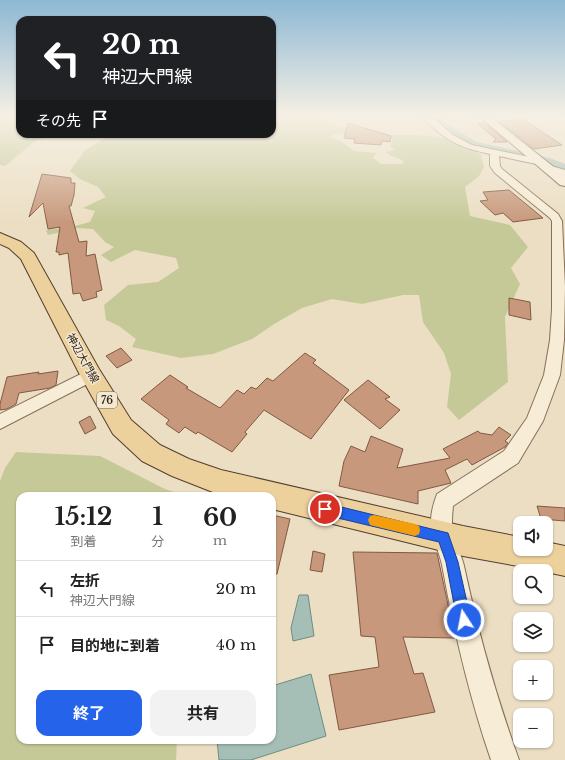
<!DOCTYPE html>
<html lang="ja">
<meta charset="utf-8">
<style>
:root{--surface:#fff;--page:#f2f2f2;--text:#222;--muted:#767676;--line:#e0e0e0;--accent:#2563eb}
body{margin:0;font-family:"Libre Baskerville","Noto Sans JP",serif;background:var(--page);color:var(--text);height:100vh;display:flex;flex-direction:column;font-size:15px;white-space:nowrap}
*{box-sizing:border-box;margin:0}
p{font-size:13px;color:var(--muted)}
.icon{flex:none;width:22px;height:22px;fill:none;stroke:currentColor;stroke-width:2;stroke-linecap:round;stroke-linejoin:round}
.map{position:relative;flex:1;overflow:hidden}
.side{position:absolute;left:16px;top:492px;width:260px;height:252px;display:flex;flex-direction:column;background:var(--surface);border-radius:12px;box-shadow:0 1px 3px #0004}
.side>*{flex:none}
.top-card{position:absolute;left:16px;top:16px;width:260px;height:122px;border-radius:12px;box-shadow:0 1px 3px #0004;background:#202124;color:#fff;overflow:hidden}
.tools{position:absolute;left:513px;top:516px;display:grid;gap:8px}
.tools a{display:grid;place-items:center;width:40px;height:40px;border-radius:8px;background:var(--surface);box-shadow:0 1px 3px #0004;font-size:20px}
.pin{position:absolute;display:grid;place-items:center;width:34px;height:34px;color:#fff;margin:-17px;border:2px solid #fff;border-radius:50%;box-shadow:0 1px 4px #0007}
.me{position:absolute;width:44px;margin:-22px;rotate:349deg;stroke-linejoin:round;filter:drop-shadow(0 0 3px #0008)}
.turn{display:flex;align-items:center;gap:14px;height:84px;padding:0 20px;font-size:18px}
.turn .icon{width:52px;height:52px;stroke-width:2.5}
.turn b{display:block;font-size:28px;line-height:34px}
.then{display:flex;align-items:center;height:38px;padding:0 20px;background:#0003;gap:8px;font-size:15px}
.eta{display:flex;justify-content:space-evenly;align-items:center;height:68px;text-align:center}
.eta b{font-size:24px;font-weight:700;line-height:28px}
.action{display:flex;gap:8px;margin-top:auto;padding:8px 20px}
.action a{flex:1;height:46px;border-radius:12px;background:var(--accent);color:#fff;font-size:16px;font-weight:700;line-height:46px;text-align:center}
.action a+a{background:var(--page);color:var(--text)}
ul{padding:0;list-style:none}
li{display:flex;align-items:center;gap:12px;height:56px;padding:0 20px;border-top:1px solid var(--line)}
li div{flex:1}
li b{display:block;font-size:15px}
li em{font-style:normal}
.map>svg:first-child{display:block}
.green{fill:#c5c998}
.water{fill:#a5bfb6;stroke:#6d8c83}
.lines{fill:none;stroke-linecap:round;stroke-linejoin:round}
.river{fill:#a5bfb6;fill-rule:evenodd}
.building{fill:#c7987b;stroke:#825942}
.street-casing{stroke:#85705b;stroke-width:2}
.secondary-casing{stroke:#66513e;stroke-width:2}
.primary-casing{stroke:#533e2f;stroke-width:2}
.street{fill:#f7ecd6;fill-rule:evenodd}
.secondary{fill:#f7ecd6;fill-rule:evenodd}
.primary{fill:#edd19d;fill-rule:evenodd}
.route{fill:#2563eb;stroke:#184099}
.slow{fill:#f59e0b}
.labels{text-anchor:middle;stroke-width:3;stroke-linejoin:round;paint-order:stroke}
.shield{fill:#f3e9d2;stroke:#6e6354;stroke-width:1}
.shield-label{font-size:10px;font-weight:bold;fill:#35291e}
.street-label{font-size:11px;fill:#35291e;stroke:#f3e9d2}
</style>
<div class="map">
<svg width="565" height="760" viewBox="0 0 565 760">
<rect width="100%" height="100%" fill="#ebdec3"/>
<!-- green -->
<path class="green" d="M 0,117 L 20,117 L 20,134 L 53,134 L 34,142 L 5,166 L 0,165 Z
M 272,117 L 318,117 L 317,120 L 346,128 L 347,133 L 335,133 L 330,137 L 341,141 L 354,151 L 376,153 L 373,158 L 381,164 L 402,164 L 404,161 L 392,156 L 385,152 L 395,150 L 390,146 L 393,138 L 384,136 L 388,135 L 419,135 L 451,139 L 481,155 L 484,167 L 479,176 L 465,187 L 470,216 L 510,225 L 528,247 L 511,268 L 520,284 L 505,317 L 508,382 L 459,420 L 447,407 L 451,374 L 444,353 L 423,322 L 419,295 L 403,295 L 362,304 L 332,299 L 302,308 L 274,324 L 252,339 L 213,354 L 181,358 L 132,347 L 136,339 L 119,326 L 106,320 L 104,305 L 128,285 L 158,282 L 179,268 L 176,258 L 135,250 L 111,262 L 101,255 L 114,247 L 105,242 L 93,229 L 78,228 L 48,235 L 46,230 L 71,227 L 90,222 L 95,211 L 83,208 L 106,197 L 98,187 L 80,179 L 70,171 L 85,150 L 113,134 L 272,134 Z
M 16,452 L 100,456 L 165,489 L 186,496 L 20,496 L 20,740 L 177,740 L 176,760 L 0,760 L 0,481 L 5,468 Z"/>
<!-- water -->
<path class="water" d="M 299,595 L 308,595 L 314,636 L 293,641 L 291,628 Z
M 311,674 L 326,736 L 251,760 L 219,760 L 217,740 L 272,740 L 272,686 Z"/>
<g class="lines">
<!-- river -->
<path class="river" d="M 423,117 L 439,117 L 456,130 L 477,142 L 550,158 L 565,164 L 565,175 L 539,165 L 467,148 L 446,136 Z"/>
</g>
<!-- building -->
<path class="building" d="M 523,120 L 526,121 L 562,145 L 534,149 L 499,121 Z
M 348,123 L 391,136 L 390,142 L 382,141 L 381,145 L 354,143 L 355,139 L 344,138 Z
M 485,123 L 507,142 L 493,142 L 496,139 L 478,124 Z
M 42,174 L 71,178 L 71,183 L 75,183 L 74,195 L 71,206 L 69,206 L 79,242 L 87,241 L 86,256 L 95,254 L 102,290 L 96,292 L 97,297 L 83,301 L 80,293 L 73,294 L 68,253 L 59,255 L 59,252 L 56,252 L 60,227 L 48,229 L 43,203 L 29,217 Z
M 509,190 L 543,218 L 513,222 L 503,213 L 495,215 L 480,201 L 488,200 L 483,192 Z
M 509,298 L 530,302 L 531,320 L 509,315 Z
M 121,348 L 132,360 L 117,368 L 106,356 Z
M 305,353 L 316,360 L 313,363 L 349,390 L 311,439 L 264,410 L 245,432 L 247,434 L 232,452 L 198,432 L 196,434 L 185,427 L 179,433 L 166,424 L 169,420 L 141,399 L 170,375 L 188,387 L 186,388 L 220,408 L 237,390 L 244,394 L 251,387 L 256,389 L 267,378 L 273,381 Z
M 58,371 L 56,385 L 50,388 L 19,393 L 16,404 L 7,409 L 0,410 L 0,404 L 7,377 L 39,372 L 38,374 Z
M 368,380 L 390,397 L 385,399 L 400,410 L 380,429 L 344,400 Z
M 90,416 L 96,428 L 85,434 L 79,422 Z
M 499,427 L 511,435 L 505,441 L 508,443 L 505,447 L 472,465 L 467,459 L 445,470 L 451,483 L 418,491 L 418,504 L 339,486 L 344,461 L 351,446 L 365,452 L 371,436 L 403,449 L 397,468 L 450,458 L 443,449 L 478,431 L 480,433 L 492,435 Z
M 537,506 L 565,508 L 565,521 L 541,519 Z
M 272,515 L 290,519 L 277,574 L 272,574 Z
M 313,551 L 325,554 L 322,572 L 310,570 Z
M 353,552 L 437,553 L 455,638 L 403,637 L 414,674 L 423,673 L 435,712 L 339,730 L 329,675 L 379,667 L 375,637 L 361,636 Z"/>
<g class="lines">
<!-- street casing -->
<g class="street-casing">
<path id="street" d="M 423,117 L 432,117 L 453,135 L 472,145 L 544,160 L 545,162 L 544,164 L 541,165 L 499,156 L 500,166 L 502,169 L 558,214 L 562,221 L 565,287 L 564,340 L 560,375 L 543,421 L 518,463 L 453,506 C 452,517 451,526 454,537 C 456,547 462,556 464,566 C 478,632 496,696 519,760 L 491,760 C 469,696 454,631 442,565 C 439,550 431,537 431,521 C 431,512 434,502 437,494 L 504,451 L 527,418 L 544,375 L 550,340 L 552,309 L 552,221 L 550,218 L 495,173 L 490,166 L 490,154 C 461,148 443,140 423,117 Z
M 548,165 L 565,170 L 565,176 L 545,170 L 543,168 L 545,166 Z
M 91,369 L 97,371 L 99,375 L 97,379 L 0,429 L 0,414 Z"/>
</g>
<!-- secondary casing -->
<g class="secondary-casing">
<path id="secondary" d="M 480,117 L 491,117 L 565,176 L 565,186 L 560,185 Z"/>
</g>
<!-- primary casing -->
<g class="primary-casing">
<path id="primary" d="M 0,233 L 21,242 L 34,253 L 99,369 L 131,420 L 160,445 L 189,459 L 221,470 L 463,526 L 520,537 L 520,549 L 546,549 L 546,542 L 565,546 L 565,576 L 546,572 L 546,571 L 463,556 L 272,509 L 272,496 L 223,496 L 172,476 L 142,461 L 113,434 L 80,375 L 21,259 L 9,248 L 0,244 Z"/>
</g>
<!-- street -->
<use href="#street" class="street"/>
<!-- secondary -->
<use href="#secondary" class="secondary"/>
<!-- primary -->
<use href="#primary" class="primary"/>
</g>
<!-- sky -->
<linearGradient id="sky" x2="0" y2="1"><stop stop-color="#8db8d4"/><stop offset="0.52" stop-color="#f6f0e4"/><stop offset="1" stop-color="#f6f0e4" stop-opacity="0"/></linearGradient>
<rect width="565" height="223" fill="url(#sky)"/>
<!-- route -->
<path class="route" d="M 325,503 L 448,533 L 458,562 L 471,620 L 469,625 L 464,627 L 459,625 L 457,620 L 446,562 L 439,542 L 325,515 L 321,513 L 319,509 L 321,505 Z"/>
<!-- slow -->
<path class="slow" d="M 374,515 L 415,524 L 419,526 L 420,530 L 419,534 L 415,536 L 374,526 L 370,525 L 368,520 L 370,516 Z"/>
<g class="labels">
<!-- shield labels -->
<rect class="shield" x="97" y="392" width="20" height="16" rx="3"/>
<g class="shield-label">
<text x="107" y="404">76</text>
</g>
<!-- street labels -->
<g class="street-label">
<text transform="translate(83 358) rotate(61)" y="4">神辺大門線</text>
</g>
</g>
</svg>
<div class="tools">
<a><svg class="icon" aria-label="sound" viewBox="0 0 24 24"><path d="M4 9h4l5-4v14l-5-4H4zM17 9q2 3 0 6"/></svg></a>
<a><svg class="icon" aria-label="search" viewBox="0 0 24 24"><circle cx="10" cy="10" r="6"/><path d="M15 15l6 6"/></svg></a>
<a><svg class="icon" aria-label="layers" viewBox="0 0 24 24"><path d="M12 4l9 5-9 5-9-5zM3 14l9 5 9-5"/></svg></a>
<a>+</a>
<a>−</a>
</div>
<div class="pin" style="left:325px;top:509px;background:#d93025"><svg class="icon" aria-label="arrive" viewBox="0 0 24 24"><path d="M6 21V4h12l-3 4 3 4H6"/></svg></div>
<svg class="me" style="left:464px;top:620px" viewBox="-20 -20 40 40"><circle r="17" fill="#2563eb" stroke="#fff" stroke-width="3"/><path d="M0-11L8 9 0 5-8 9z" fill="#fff"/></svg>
<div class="top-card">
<div class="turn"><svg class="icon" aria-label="left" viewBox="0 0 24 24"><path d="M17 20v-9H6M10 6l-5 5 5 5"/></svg><div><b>20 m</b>神辺大門線</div></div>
<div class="then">その先<svg class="icon" aria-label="arrive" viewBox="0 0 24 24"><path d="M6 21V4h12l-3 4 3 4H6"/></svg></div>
</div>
<section class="side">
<div class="eta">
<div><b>15:12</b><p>到着</p></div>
<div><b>1</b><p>分</p></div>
<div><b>60</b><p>m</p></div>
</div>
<ul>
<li><svg class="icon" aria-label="left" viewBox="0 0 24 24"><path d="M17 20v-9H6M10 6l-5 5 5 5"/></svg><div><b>左折</b><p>神辺大門線</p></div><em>20 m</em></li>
<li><svg class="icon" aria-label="arrive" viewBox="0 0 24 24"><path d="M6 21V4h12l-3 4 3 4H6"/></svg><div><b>目的地に到着</b></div><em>40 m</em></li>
</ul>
<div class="action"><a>終了</a><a>共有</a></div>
</section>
</div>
